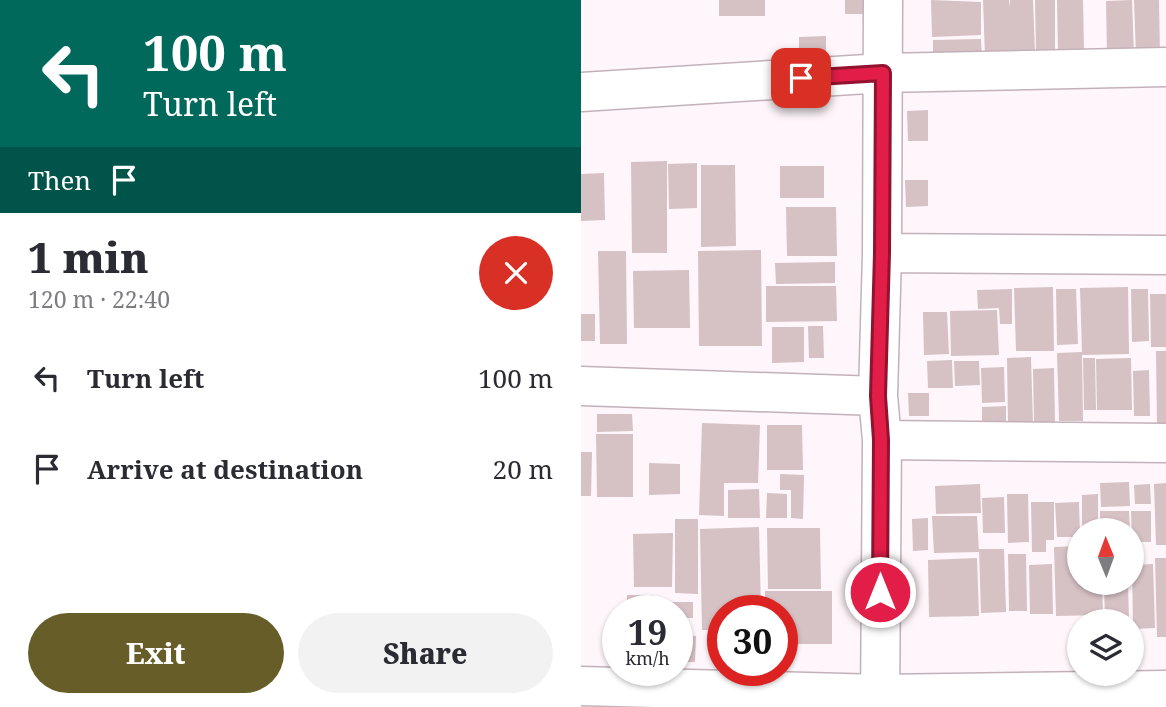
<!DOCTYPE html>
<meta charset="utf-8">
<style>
:root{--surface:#fff;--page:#f2f2f3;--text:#2b2b33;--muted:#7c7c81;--accent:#675d29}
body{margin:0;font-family:"Noto Serif",serif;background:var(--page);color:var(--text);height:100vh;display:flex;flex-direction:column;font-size:26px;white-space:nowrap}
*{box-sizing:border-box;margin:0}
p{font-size:23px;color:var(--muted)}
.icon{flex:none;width:38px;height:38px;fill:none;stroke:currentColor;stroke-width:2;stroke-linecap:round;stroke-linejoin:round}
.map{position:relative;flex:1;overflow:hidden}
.sheet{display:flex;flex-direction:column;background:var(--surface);width:581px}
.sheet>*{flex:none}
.guide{background:#00695c;color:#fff;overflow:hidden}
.needle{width:46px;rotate:359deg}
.buttons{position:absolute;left:486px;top:518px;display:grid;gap:14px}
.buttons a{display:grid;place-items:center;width:77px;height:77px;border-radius:50%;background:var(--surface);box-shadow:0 2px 5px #0004;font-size:35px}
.speed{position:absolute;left:21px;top:595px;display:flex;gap:14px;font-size:35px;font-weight:700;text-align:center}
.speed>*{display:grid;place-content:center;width:91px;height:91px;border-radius:50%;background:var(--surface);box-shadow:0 2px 5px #0004;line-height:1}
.speed small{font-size:18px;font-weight:400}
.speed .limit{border:10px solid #d22;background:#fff;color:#111}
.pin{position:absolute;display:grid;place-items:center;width:60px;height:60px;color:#fff;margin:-30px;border-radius:14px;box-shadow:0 4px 10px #0006}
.me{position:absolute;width:77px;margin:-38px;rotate:0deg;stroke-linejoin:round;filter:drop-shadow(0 0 5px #0008)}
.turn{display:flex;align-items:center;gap:24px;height:147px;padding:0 28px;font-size:32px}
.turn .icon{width:91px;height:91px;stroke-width:2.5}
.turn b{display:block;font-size:49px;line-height:60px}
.then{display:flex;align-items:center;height:66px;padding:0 28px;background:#0003;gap:14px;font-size:26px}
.round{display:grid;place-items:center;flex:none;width:74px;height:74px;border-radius:37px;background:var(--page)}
.headline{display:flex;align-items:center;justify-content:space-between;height:119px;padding:0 28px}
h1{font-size:42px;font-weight:800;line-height:52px}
.button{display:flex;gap:14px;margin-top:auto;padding:14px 28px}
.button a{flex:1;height:80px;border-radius:42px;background:var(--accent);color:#fff;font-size:28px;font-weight:800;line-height:80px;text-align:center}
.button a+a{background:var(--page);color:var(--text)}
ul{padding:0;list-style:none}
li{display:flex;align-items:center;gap:21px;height:91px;padding:0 28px}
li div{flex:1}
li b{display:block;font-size:26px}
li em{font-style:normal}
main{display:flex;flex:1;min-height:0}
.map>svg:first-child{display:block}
.building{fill:#d6c1c4}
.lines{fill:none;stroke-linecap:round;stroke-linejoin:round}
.minor-casing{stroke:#c3b1ba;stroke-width:41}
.minor{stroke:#fff;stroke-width:38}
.route-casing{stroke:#92132f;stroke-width:18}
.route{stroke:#e11d48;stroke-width:12}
</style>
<main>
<section class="sheet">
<div class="guide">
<div class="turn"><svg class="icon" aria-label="left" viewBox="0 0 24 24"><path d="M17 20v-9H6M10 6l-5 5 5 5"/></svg><div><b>100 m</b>Turn left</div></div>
<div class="then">Then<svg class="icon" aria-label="arrive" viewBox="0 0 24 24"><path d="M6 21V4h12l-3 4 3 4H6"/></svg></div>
</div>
<div class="headline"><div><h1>1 min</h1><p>120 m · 22:40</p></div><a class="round" style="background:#d93025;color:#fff"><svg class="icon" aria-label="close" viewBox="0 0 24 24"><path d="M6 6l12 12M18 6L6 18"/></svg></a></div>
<ul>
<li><svg class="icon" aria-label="left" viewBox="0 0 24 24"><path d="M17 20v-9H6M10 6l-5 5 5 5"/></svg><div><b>Turn left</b></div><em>100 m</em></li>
<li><svg class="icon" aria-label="arrive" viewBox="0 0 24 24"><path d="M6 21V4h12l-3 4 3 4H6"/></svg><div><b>Arrive at destination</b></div><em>20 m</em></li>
</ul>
<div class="button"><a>Exit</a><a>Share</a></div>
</section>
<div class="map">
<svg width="585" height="707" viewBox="0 0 585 707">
<rect width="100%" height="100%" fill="#fef6fa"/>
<!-- building -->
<path class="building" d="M 138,0 L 184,0 L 184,16 L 138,16 Z
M 264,0 L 285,0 L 285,14 L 264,14 Z
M 350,0 L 400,2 L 400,35 L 351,37 Z
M 402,0 L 428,0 L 428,8 L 429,0 L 452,0 L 454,53 L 404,57 Z
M 454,0 L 474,0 L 474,51 L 455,51 Z
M 476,0 L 502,0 L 503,50 L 477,52 Z
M 551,0 L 553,55 L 526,56 L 525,1 Z
M 553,0 L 578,0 L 579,56 L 555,56 Z
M 245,36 L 245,54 L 218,54 L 218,37 Z
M 400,39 L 401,57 L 352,58 L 352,40 Z
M 347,110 L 347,141 L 327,141 L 326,111 Z
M 86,161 L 86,253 L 51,253 L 50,162 Z
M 116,163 L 116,208 L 88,209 L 87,164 Z
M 120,165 L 154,165 L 155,246 L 120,247 Z
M 199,166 L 243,166 L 243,198 L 199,198 Z
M 23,173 L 24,220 L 0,221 L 0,174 Z
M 324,180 L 347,180 L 347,206 L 325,207 Z
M 205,207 L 255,207 L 256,256 L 206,256 Z
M 180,250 L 181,346 L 118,346 L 117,251 Z
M 17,251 L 45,251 L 46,344 L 19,344 Z
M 254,262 L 254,283 L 195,284 L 194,263 Z
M 108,270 L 109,328 L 53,328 L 52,271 Z
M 185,286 L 255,286 L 256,321 L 185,322 Z
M 472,287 L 473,351 L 435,351 L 433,288 Z
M 547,287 L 548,354 L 501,355 L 502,421 L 478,421 L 476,353 L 501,352 L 499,288 Z
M 431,289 L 431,324 L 419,324 L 418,308 L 397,309 L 396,290 Z
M 475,289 L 495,289 L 497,344 L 476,345 Z
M 550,289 L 567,289 L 568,341 L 551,342 Z
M 569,294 L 585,294 L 585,347 L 570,347 Z
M 416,310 L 418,355 L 370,356 L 369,311 Z
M 342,312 L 366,312 L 368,354 L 343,355 Z
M 0,314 L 14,314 L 14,341 L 0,341 Z
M 227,326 L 242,326 L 243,358 L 228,358 Z
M 191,327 L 223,327 L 223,362 L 191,363 Z
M 575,351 L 585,351 L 585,425 L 576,426 Z
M 450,357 L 452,424 L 427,424 L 426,358 Z
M 502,358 L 514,358 L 515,410 L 503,410 Z
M 550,358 L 551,410 L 516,410 L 515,359 Z
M 371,360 L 372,388 L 347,388 L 346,361 Z
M 373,361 L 398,361 L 399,385 L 374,386 Z
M 423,367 L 424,402 L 401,403 L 400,368 Z
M 473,368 L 474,424 L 453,425 L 452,369 Z
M 568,370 L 569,416 L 553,416 L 552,371 Z
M 327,393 L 348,393 L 348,416 L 328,416 Z
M 425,406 L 425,424 L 401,424 L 401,407 Z
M 16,414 L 51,414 L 52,431 L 16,432 Z
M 121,423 L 179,425 L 177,483 L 143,483 L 143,516 L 118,515 Z
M 186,425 L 221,425 L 222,470 L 186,470 Z
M 15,434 L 52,434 L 52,497 L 16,497 Z
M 0,452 L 11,452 L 10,496 L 0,496 Z
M 68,463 L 99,464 L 99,494 L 68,495 Z
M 199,474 L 223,475 L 222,519 L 210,518 L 210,490 L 199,490 Z
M 548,482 L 549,506 L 520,507 L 519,483 Z
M 585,483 L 585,545 L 575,545 L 573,484 Z
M 399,484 L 400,513 L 355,514 L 354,486 Z
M 569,484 L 570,504 L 554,504 L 553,485 Z
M 178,489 L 179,518 L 147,518 L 147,490 Z
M 186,493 L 206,494 L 206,518 L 185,518 Z
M 426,494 L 447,494 L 448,542 L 427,543 Z
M 517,494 L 517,530 L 501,530 L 501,495 Z
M 423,497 L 424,533 L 402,533 L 401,498 Z
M 450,502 L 473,502 L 473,540 L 465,540 L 465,552 L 451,552 Z
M 498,502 L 499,537 L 476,537 L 474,503 Z
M 519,511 L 548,511 L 549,530 L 519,530 Z
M 550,511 L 570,511 L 570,542 L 551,542 Z
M 351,516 L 396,516 L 398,552 L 353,553 Z
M 347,518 L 347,550 L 332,551 L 331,519 Z
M 94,519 L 117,519 L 117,594 L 94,593 Z
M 178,527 L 180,611 L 142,611 L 142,630 L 121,630 L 119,529 Z
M 186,528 L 239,528 L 240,589 L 187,589 Z
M 92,533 L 91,587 L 53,587 L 52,534 Z
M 499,546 L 499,583 L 521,583 L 522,615 L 475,616 L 473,547 Z
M 398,549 L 423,549 L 425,612 L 400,613 Z
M 427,554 L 445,554 L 446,611 L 428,611 Z
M 396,558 L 398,616 L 348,617 L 347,560 Z
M 574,558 L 585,558 L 585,637 L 576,637 Z
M 471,564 L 472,614 L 449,614 L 448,565 Z
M 572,564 L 574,628 L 552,629 L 551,565 Z
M 523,583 L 547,583 L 548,621 L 524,621 Z
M 184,591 L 251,591 L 251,644 L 201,644 L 201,611 L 184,611 Z
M 46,595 L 73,595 L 74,611 L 46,611 Z
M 91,602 L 112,602 L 112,618 L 96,618 L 96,611 L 91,611 Z
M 96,635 L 115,636 L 114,662 L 96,662 Z"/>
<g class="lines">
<!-- minor casing -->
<g class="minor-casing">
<path id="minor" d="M 0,92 L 302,73 L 585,67
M 301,253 L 585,255
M 0,386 L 297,396
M 301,440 L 585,443
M 0,686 L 299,694 L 585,690
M 299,707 L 301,440 L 297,396 L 301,253 L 302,0"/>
</g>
<!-- minor -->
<use href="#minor" class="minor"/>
</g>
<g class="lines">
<!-- route casing -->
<g class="route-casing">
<path id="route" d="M 220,78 L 302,73 L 301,253 L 297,396 L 300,440 L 299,592"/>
</g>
<!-- route -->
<use href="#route" class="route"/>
</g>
</svg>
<div class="buttons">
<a><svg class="needle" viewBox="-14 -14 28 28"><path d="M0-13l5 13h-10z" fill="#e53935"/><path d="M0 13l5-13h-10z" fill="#7c7c81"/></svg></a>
<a><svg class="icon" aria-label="layers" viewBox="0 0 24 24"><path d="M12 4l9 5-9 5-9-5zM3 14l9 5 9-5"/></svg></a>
</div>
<div class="speed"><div>19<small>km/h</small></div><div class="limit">30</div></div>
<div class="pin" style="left:220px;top:78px;background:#d93025"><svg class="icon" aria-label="arrive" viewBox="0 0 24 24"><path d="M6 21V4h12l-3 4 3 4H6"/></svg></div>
<svg class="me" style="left:299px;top:592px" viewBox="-20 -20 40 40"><circle r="17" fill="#e11d48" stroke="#fff" stroke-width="3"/><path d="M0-11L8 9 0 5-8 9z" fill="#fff"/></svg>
</div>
</main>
